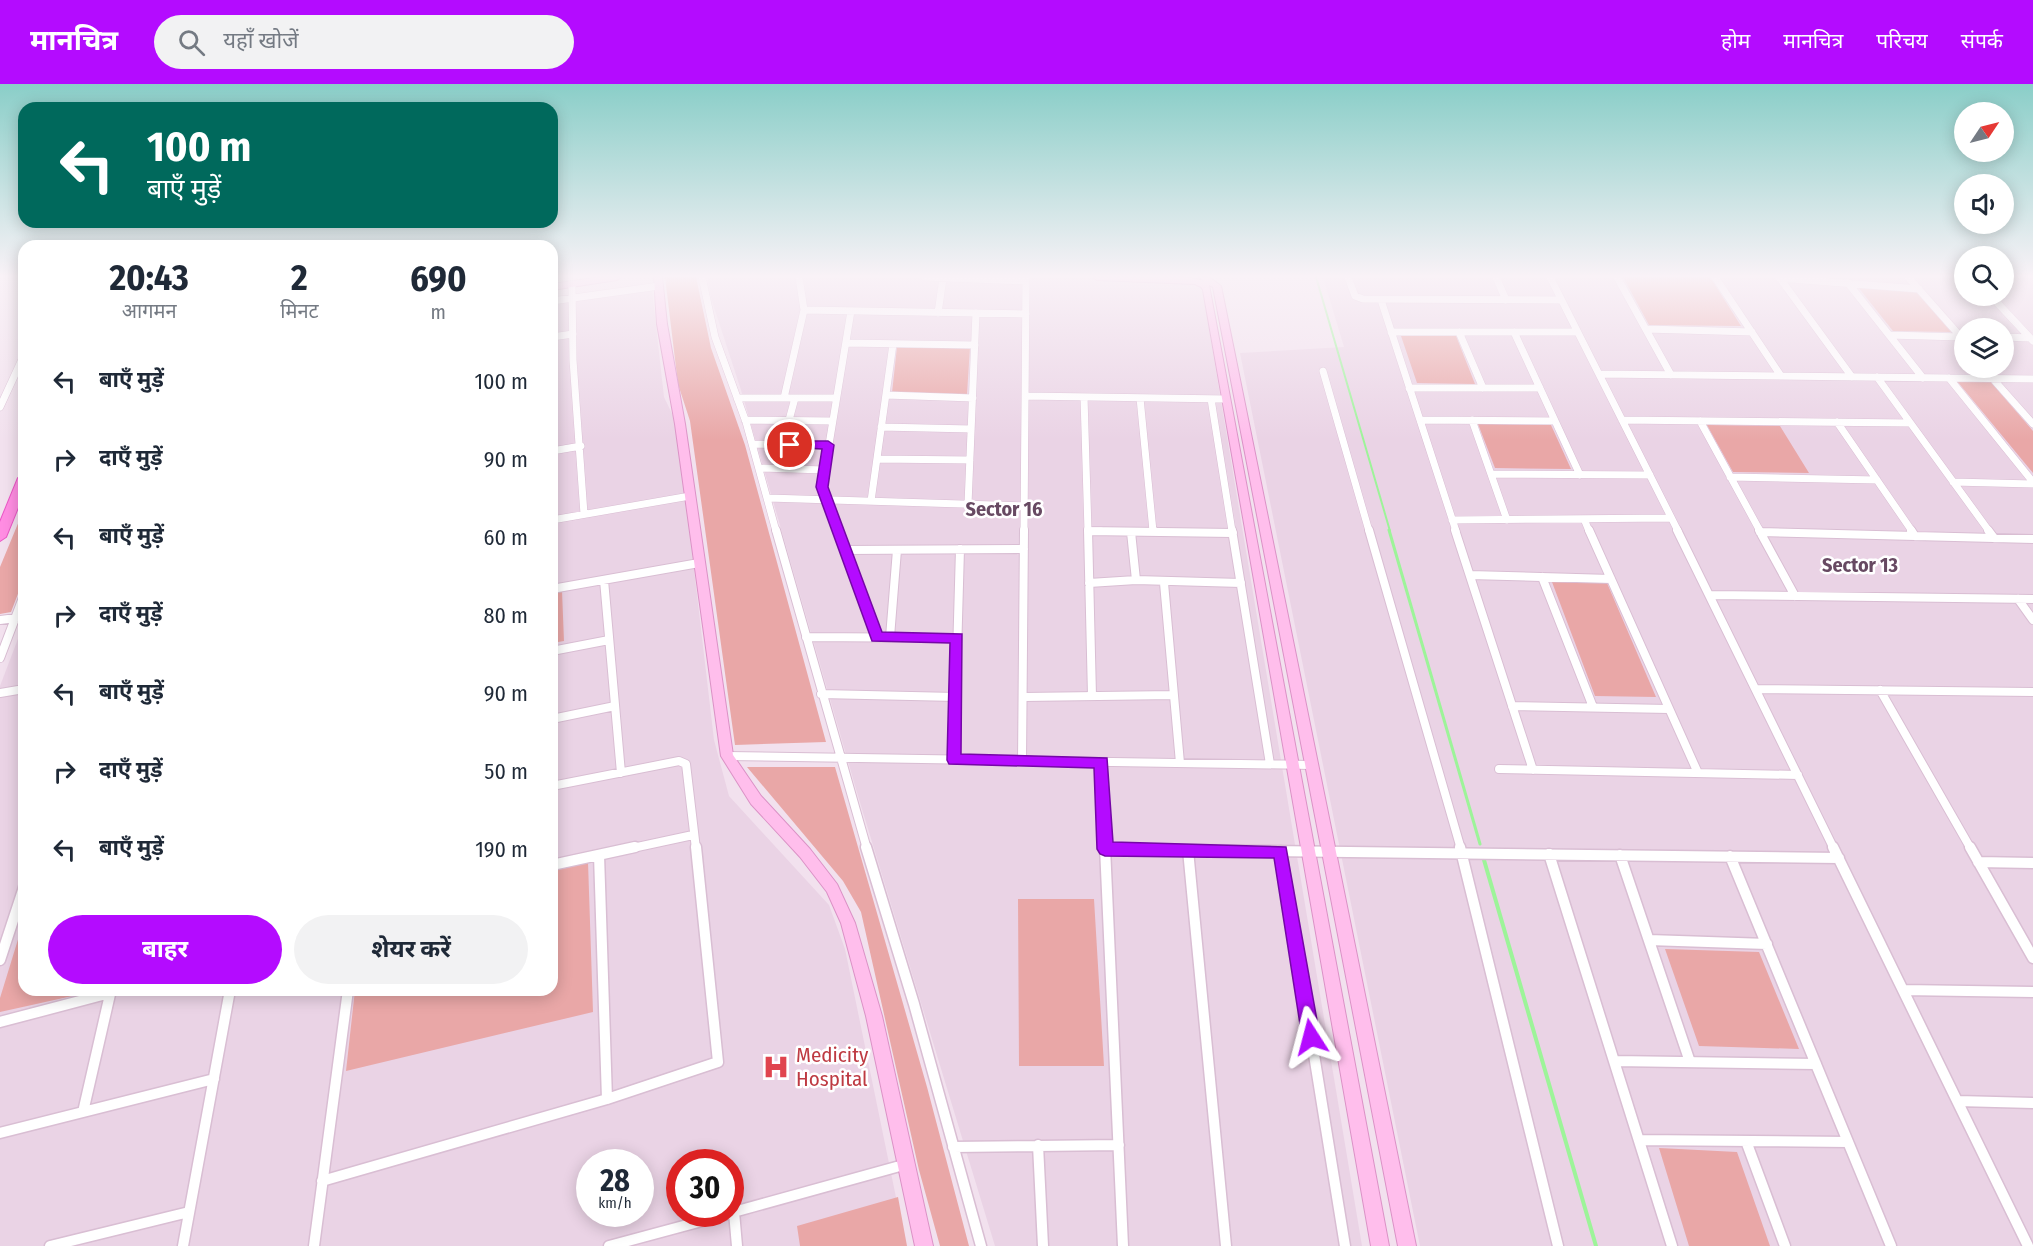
<!DOCTYPE html>
<html lang="hi">
<meta charset="utf-8">
<style>
:root{--surface:#fff;--page:#f2f2f3;--text:#1f2937;--muted:#747a83;--accent:#b40bff}
body{margin:0;font-family:"Fira Sans Condensed","Noto Sans Devanagari",sans-serif;background:var(--page);color:var(--text);height:100vh;display:flex;flex-direction:column;font-size:22px;white-space:nowrap}
*{box-sizing:border-box;margin:0}
p{font-size:20px;color:var(--muted)}
.icon{flex:none;width:33px;height:33px;fill:none;stroke:currentColor;stroke-width:2;stroke-linecap:round;stroke-linejoin:round}
.map{position:relative;flex:1;overflow:hidden}
.details{position:absolute;left:18px;top:156px;width:540px;height:756px;display:flex;flex-direction:column;background:var(--surface);border-radius:18px;box-shadow:0 3px 15px #0003}
.details>*{flex:none}
.hud{position:absolute;left:18px;top:18px;width:540px;height:126px;border-radius:18px;box-shadow:0 3px 15px #0003;background:#00695c;color:#fff;overflow:hidden}
.needle{width:39px;rotate:55deg}
.tools{position:absolute;left:1954px;top:18px;display:grid;gap:12px}
.tools a{display:grid;place-items:center;width:60px;height:60px;border-radius:50%;background:var(--surface);box-shadow:0 3px 15px #0003;font-size:30px}
.speed{position:absolute;left:576px;top:1065px;display:flex;gap:12px;font-size:30px;font-weight:700;text-align:center}
.speed>*{display:grid;place-content:center;width:78px;height:78px;border-radius:50%;background:var(--surface);box-shadow:0 3px 15px #0003;line-height:1}
.speed small{font-size:15px;font-weight:400}
.speed .limit{border:9px solid #d22;background:#fff;color:#111}
.pin{position:absolute;display:grid;place-items:center;width:51px;height:51px;color:#fff;margin:-26px;border:3px solid #fff;border-radius:50%;box-shadow:0 2px 6px #0007}
.me{position:absolute;width:66px;margin:-33px;rotate:351deg;stroke-linejoin:round;filter:drop-shadow(0 0 4px #0008)}
.turn{display:flex;align-items:center;gap:21px;height:126px;padding:0 30px;font-size:27px}
.turn .icon{width:78px;height:78px;stroke-width:2.5}
.turn b{display:block;font-size:42px;line-height:51px}
.eta{display:flex;justify-content:space-evenly;align-items:center;height:102px;text-align:center}
.eta b{font-size:36px;font-weight:700;line-height:42px}
.primary-button{display:flex;gap:12px;margin-top:auto;padding:12px 30px}
.primary-button a{flex:1;height:69px;border-radius:36px;background:var(--accent);color:#fff;font-size:24px;font-weight:700;line-height:69px;text-align:center}
.primary-button a+a{background:var(--page);color:var(--text)}
ul{padding:0;list-style:none}
li{display:flex;align-items:center;gap:18px;height:78px;padding:0 30px}
li div{flex:1}
li b{display:block;font-size:22px}
li em{font-style:normal}
header{display:flex;align-items:center;gap:36px;box-sizing:border-box;height:84px;padding:0 30px;background:var(--accent);color:#fff}
header strong{font-size:28px}
nav{display:flex;gap:33px;margin-inline-start:auto;font-size:21px}
.search{width:420px;height:54px;background:var(--page);display:flex;align-items:center;gap:15px;box-sizing:border-box;padding:0 21px;border-radius:33px;color:var(--muted);font-size:22px}
.map>svg:first-child{display:block}
.residential{fill:#ead3e5;fill-rule:evenodd}
.green{fill:#e9a7a7}
.lines{fill:none;stroke-linecap:round;stroke-linejoin:round}
.stream-far2{stroke:#9df499;stroke-width:2}
.stream-far1{stroke:#9df499;stroke-width:3}
.stream{stroke:#9df499;stroke-width:4}
.street-far2-casing{stroke:#d9bed3;stroke-width:8}
.street-far1-casing{stroke:#d9bed3;stroke-width:10}
.street-casing{stroke:#d9bed3;stroke-width:13}
.secondary-casing{stroke:#db92c6;stroke-width:2}
.primary-casing{stroke:#ea58c6;stroke-width:2}
.street-far2{stroke:#fff;stroke-width:7}
.street-far1{stroke:#fff;stroke-width:8}
.street{stroke:#fff;stroke-width:10}
.secondary{fill:#ffbeec;fill-rule:evenodd}
.primary{fill:#ff8de2;fill-rule:evenodd}
.route{fill:#b40bff;stroke:#7507a6;stroke-width:1.5}
.labels{text-anchor:middle;stroke-width:5;stroke-linejoin:round;paint-order:stroke}
.neighbourhood-label{font-size:20px;font-weight:bold;fill:#674962;stroke:#fff}
.near-health-label{font-size:21px;fill:#be3a42;stroke:#fff;text-anchor:start}
</style>
<header>
<strong>मानचित्र</strong>
<div class="search"><svg class="icon" aria-label="search" viewBox="0 0 24 24"><circle cx="10" cy="10" r="6"/><path d="M15 15l6 6"/></svg>यहाँ खोजें</div>
<nav><a>होम</a><a>मानचित्र</a><a>परिचय</a><a>संपर्क</a></nav>
</header>
<div class="map">
<svg width="2033" height="1162" viewBox="0 0 2033 1162">
<rect width="100%" height="100%" fill="#f2e1ee"/>
<!-- residential -->
<path class="residential" d="M 708,193 L 1071,193 L 1197,200 L 1202,203 L 1362,1162 L 995,1162 L 858,712 L 741,306 L 711,214 Z
M 1323,193 L 1965,193 L 1965,212 L 2004,212 L 2004,193 L 2033,193 L 2033,1162 L 1420,1162 L 1240,269 L 1344,263 ZM 1965,244 L 2004,244 L 2004,284 L 1965,284 Z
M 652,206 L 664,313 L 677,340 L 714,656 L 729,712 L 829,821 L 845,865 L 906,1162 L 0,1162 L 0,602 L 24,539 L 24,906 L 552,906 L 552,220 ZM 590,1078 L 640,1078 L 640,1130 L 590,1130 ZM 680,1078 L 730,1078 L 730,1130 L 680,1130 Z"/>
<!-- green -->
<path class="green" d="M 665,193 L 696,193 L 711,264 L 745,361 L 826,658 L 735,661 L 690,337 L 678,300 Z
M 1623,193 L 1710,193 L 1741,242 L 1649,241 Z
M 1858,203 L 1917,208 L 1951,248 L 1893,247 Z
M 1401,252 L 1456,252 L 1475,300 L 1417,299 Z
M 897,263 L 970,263 L 967,310 L 892,309 Z
M 1957,297 L 1990,297 L 2033,347 L 2033,389 Z
M 1478,340 L 1551,341 L 1571,385 L 1495,384 Z
M 1707,341 L 1780,342 L 1809,389 L 1733,388 Z
M 24,425 L 24,494 L 11,528 L 0,530 L 0,483 Z
M 1552,498 L 1607,499 L 1656,613 L 1595,612 Z
M 562,507 L 564,557 L 552,559 L 552,509 Z
M 747,683 L 835,683 L 927,1003 L 969,1162 L 940,1162 L 919,1086 L 861,828 L 843,797 Z
M 588,778 L 593,928 L 346,987 L 355,906 L 552,906 L 552,786 Z
M 1018,815 L 1094,815 L 1104,982 L 1019,982 Z
M 24,836 L 24,906 L 95,907 L 0,928 L 0,914 Z
M 1665,865 L 1759,868 L 1799,965 L 1699,962 Z
M 1659,1064 L 1737,1068 L 1770,1162 L 1689,1162 Z
M 898,1113 L 907,1162 L 800,1162 L 797,1142 Z"/>
<g class="lines">
<!-- stream-far2 -->
<path class="stream-far2" d="M 1316,193 L 1390,447"/>
<!-- stream-far1 -->
<path class="stream-far1" d="M 1389,446 L 1480,760"/>
<!-- stream -->
<path class="stream" d="M 1484,776 L 1596,1162"/>
<!-- street-far2 casing -->
<g class="street-far2-casing">
<path id="street-far2" d="M 702,193 L 715,253 L 746,338 L 776,447
M 799,193 L 804,226
M 925,193 L 1026,197
M 1348,193 L 1355,212 L 1363,215 L 1561,216
M 1496,193 L 1506,216
M 1550,193 L 1678,447
M 1617,193 L 1671,291
M 1715,193 L 1781,292
M 1779,193 L 1852,293
M 1908,193 L 1960,252
M 1779,194 L 1919,205
M 1848,199 L 1923,294
M 572,200 L 573,276 L 584,430
M 1991,212 L 2033,257
M 1381,216 L 1456,447
M 552,217 L 659,202
M 938,229 L 943,194
M 1646,245 L 1752,248
M 1391,248 L 1577,248
M 1459,248 L 1483,304
M 1514,248 L 1580,391
M 1889,251 L 1961,253
M 552,253 L 573,250
M 2004,253 L 2030,254
M 846,259 L 975,261
M 1323,287 L 1369,447
M 1599,290 L 2033,295
M 1877,293 L 1989,447
M 1949,294 L 2033,398
M 1993,295 L 2033,340
M 1409,304 L 1540,304
M 886,311 L 973,314
M 1025,312 L 1226,315
M 1084,313 L 1088,447
M 737,314 L 836,314
M 784,314 L 804,226 L 1026,230
M 1140,314 L 1153,447
M 1211,315 L 1232,447
M 0,323 L 24,271
M 745,336 L 832,337
M 789,336 L 795,314
M 1420,336 L 1555,337
M 1472,336 L 1507,436
M 1622,336 L 1910,339
M 1700,337 L 1760,447
M 1837,338 L 1912,447
M 881,343 L 971,345
M 752,360 L 828,361
M 552,367 L 581,362
M 877,375 L 970,376
M 759,384 L 824,386
M 1491,390 L 1650,391
M 1730,393 L 1877,396
M 1953,398 L 2033,400
M 768,414 L 1024,422
M 871,417 L 893,260
M 968,420 L 976,229
M 1584,435 L 1589,447
M 552,436 L 690,412
M 1452,436 L 1671,434
M 838,447 L 822,403 L 851,227
M 1024,447 L 1026,193
M 1088,447 L 1101,447"/>
</g>
<!-- street-far1 casing -->
<g class="street-far1-casing">
<path id="street-far1" d="M 776,446 L 867,765
M 838,446 L 877,553
M 1088,446 L 1092,612
M 1153,446 L 1153,448
M 1232,446 L 1270,680
M 1369,446 L 1461,765
M 1455,446 L 1533,686
M 1589,446 L 1698,689
M 1677,446 L 1834,765
M 1759,446 L 1795,512
M 1911,446 L 1915,452
M 1988,446 L 1994,454
M 1088,447 L 1233,449
M 1131,448 L 1136,496
M 1760,448 L 2033,455
M 845,466 L 1024,465
M 1470,491 L 1611,495
M 1542,493 L 1593,623
M 604,496 L 621,689
M 1089,499 L 1136,496 L 1241,499
M 1164,499 L 1180,679
M 552,505 L 699,479
M 1710,511 L 2033,515
M 2018,515 L 2033,536
M 0,536 L 24,533
M 806,553 L 957,554
M 890,553 L 897,466
M 552,567 L 609,556
M 0,574 L 24,511
M 1756,605 L 2033,608
M 1880,606 L 1971,765
M 0,609 L 24,605
M 821,610 L 956,613
M 1023,613 L 1174,611
M 1512,622 L 1669,625
M 552,635 L 615,622
M 727,672 L 1312,681
M 954,676 L 960,465
M 1022,677 L 1024,446
M 1101,678 L 1105,765
M 1499,685 L 1798,691
M 552,702 L 679,677 L 686,680 L 696,765
M 628,765 L 693,751"/>
</g>
<!-- street casing -->
<g class="street-casing">
<path id="street" d="M 866,763 L 914,920 L 981,1162
M 1105,763 L 1123,1162
M 1460,763 L 1558,1162
M 1833,763 L 2028,1162
M 1970,763 L 2033,874
M 1105,765 L 1839,774
M 1188,766 L 1226,1162
M 1281,767 L 1345,1162
M 1549,770 L 1672,1162
M 599,771 L 607,1015
M 1620,771 L 1690,978
M 1730,772 L 1891,1162
M 1978,778 L 2033,779
M 552,781 L 635,763
M 1649,856 L 1767,860
M 0,876 L 24,803
M 1903,906 L 2033,908
M 0,938 L 110,909
M 1615,977 L 1816,980
M 1958,1017 L 2033,1019
M 83,1028 L 111,906
M 0,1049 L 214,995
M 1639,1056 L 1848,1058
M 1746,1057 L 1785,1162
M 1038,1061 L 1043,1162
M 953,1063 L 1119,1061
M 322,1097 L 607,1015 L 718,978 L 696,763
M 734,1128 L 737,1162
M 730,1129 L 907,1080
M 50,1162 L 189,1128
M 183,1162 L 230,906
M 314,1162 L 348,906
M 609,1162 L 728,1130"/>
</g>
<!-- secondary casing -->
<g class="secondary-casing">
<path id="secondary" d="M 601,193 L 621,193 L 617,196 L 552,206 L 552,200 Z
M 654,193 L 662,193 L 667,240 L 685,340 L 733,671 L 761,712 L 810,765 L 837,800 L 855,839 L 882,932 L 933,1162 L 915,1162 L 866,932 L 841,839 L 827,808 L 800,773 L 751,720 L 721,672 L 675,340 L 657,240 Z
M 1093,193 C 1117,193 1184,189 1203,197 L 1199,193 L 1209,193 L 1221,202 L 1416,1162 L 1398,1162 L 1213,203 L 1209,201 L 1389,1162 L 1371,1162 L 1203,206 L 1201,203 L 1195,200 L 1097,196 Z"/>
</g>
<!-- primary casing -->
<g class="primary-casing">
<path id="primary" d="M 24,390 L 24,409 L 6,453 L 0,457 L 0,438 L 18,394 Z"/>
</g>
<!-- street-far2 -->
<use href="#street-far2" class="street-far2"/>
<!-- street-far1 -->
<use href="#street-far1" class="street-far1"/>
<!-- street -->
<use href="#street" class="street"/>
<!-- secondary -->
<use href="#secondary" class="secondary"/>
<!-- primary -->
<use href="#primary" class="primary"/>
</g>
<!-- sky -->
<linearGradient id="sky" x2="0" y2="1"><stop stop-color="#8acec8"/><stop offset="0.54" stop-color="#f9f2f7"/><stop offset="1" stop-color="#f9f2f7" stop-opacity="0"/></linearGradient>
<rect width="2033" height="356" fill="url(#sky)"/>
<!-- route -->
<path class="route" d="M 790,357 L 828,357 L 834,361 L 828,403 L 882,548 L 962,550 L 961,670 L 1107,674 L 1113,758 L 1286,763 L 1320,953 L 1317,959 L 1311,962 L 1305,959 L 1302,953 L 1274,774 L 1105,772 L 1100,770 L 1097,765 L 1094,684 L 949,680 L 947,676 L 950,559 L 872,557 L 816,403 L 822,365 L 786,363 L 786,358 Z"/>
<!-- icons -->
<defs>
<g id="hospital-bare" transform="scale(2.07)"><path d="M-5-5h3v3.5h4V-5h3V5h-3V1.5h-4V5h-3Z" fill="#e0444e" stroke="#fff" stroke-width="2.5" paint-order="stroke"/></g>
</defs>
<g fill-rule="evenodd">
<use href="#hospital-bare" x="776" y="983"/>
</g>
<g class="labels">
<!-- neighbourhood labels -->
<g class="neighbourhood-label">
<text x="1004" y="432">Sector 16</text>
<text x="1860" y="488">Sector 13</text>
</g>
<!-- near-health labels -->
<g class="near-health-label">
<text x="796" y="978">Medicity<tspan x="796" dy="24">Hospital</tspan></text>
</g>
</g>
</svg>
<div class="tools">
<a><svg class="needle" viewBox="-14 -14 28 28"><path d="M0-13l5 13h-10z" fill="#e53935"/><path d="M0 13l5-13h-10z" fill="#747a83"/></svg></a>
<a><svg class="icon" aria-label="sound" viewBox="0 0 24 24"><path d="M4 9h4l5-4v14l-5-4H4zM17 9q2 3 0 6"/></svg></a>
<a><svg class="icon" aria-label="search" viewBox="0 0 24 24"><circle cx="10" cy="10" r="6"/><path d="M15 15l6 6"/></svg></a>
<a><svg class="icon" aria-label="layers" viewBox="0 0 24 24"><path d="M12 4l9 5-9 5-9-5zM3 14l9 5 9-5"/></svg></a>
</div>
<div class="speed"><div>28<small>km/h</small></div><div class="limit">30</div></div>
<div class="pin" style="left:790px;top:361px;background:#d93025"><svg class="icon" aria-label="arrive" viewBox="0 0 24 24"><path d="M6 21V4h12l-3 4 3 4H6"/></svg></div>
<svg class="me" style="left:1311px;top:953px" viewBox="-20 -20 40 40"><path d="M0-17L14 15 0 8-14 15z" fill="#b40bff" stroke="#fff" stroke-width="4"/></svg>
<div class="hud">
<div class="turn"><svg class="icon" aria-label="left" viewBox="0 0 24 24"><path d="M17 20v-9H6M10 6l-5 5 5 5"/></svg><div><b>100 m</b>बाएँ मुड़ें</div></div>
</div>
<section class="details">
<div class="eta">
<div><b>20:43</b><p>आगमन</p></div>
<div><b>2</b><p>मिनट</p></div>
<div><b>690</b><p>m</p></div>
</div>
<ul>
<li><svg class="icon" aria-label="left" viewBox="0 0 24 24"><path d="M17 20v-9H6M10 6l-5 5 5 5"/></svg><div><b>बाएँ मुड़ें</b></div><em>100 m</em></li>
<li><svg class="icon" aria-label="right" viewBox="0 0 24 24"><path d="M7 20v-9h11M14 6l5 5-5 5"/></svg><div><b>दाएँ मुड़ें</b></div><em>90 m</em></li>
<li><svg class="icon" aria-label="left" viewBox="0 0 24 24"><path d="M17 20v-9H6M10 6l-5 5 5 5"/></svg><div><b>बाएँ मुड़ें</b></div><em>60 m</em></li>
<li><svg class="icon" aria-label="right" viewBox="0 0 24 24"><path d="M7 20v-9h11M14 6l5 5-5 5"/></svg><div><b>दाएँ मुड़ें</b></div><em>80 m</em></li>
<li><svg class="icon" aria-label="left" viewBox="0 0 24 24"><path d="M17 20v-9H6M10 6l-5 5 5 5"/></svg><div><b>बाएँ मुड़ें</b></div><em>90 m</em></li>
<li><svg class="icon" aria-label="right" viewBox="0 0 24 24"><path d="M7 20v-9h11M14 6l5 5-5 5"/></svg><div><b>दाएँ मुड़ें</b></div><em>50 m</em></li>
<li><svg class="icon" aria-label="left" viewBox="0 0 24 24"><path d="M17 20v-9H6M10 6l-5 5 5 5"/></svg><div><b>बाएँ मुड़ें</b></div><em>190 m</em></li>
</ul>
<div class="primary-button"><a>बाहर</a><a>शेयर करें</a></div>
</section>
</div>
